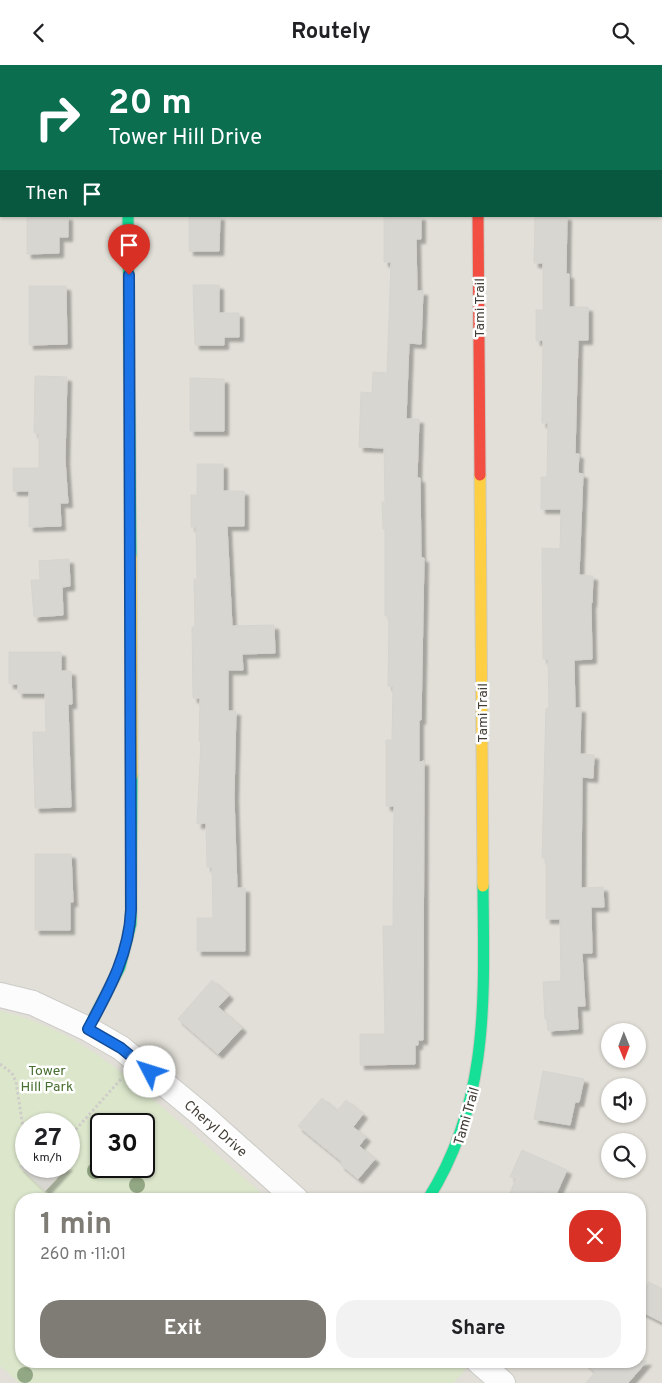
<!DOCTYPE html>
<meta charset="utf-8">
<style>
:root{--surface:#fff;--page:#f2f2f2;--text:#202124;--muted:#757577;--accent:#7f7b75}
body{margin:0;font-family:Overpass,sans-serif;background:var(--page);color:var(--text);height:100vh;display:flex;flex-direction:column;font-size:19px;white-space:nowrap}
*{box-sizing:border-box;margin:0}
p{font-size:16px;color:var(--muted)}
.icon{flex:none;width:28px;height:28px;fill:none;stroke:currentColor;stroke-width:2;stroke-linecap:round;stroke-linejoin:round}
.map{position:relative;flex:1;overflow:hidden}
.side{position:absolute;left:15px;top:1128px;width:631px;height:175px;display:flex;flex-direction:column;background:var(--surface);border-radius:20px;box-shadow:0 1px 4px #0004}
.side>*{flex:none}
.banner{position:absolute;left:0px;top:0px;width:662px;height:152px;box-shadow:0 1px 4px #0004;background:#0b6e4f;color:#fff;overflow:hidden}
.needle{width:32px;rotate:179deg}
.controls{position:absolute;left:601px;top:958px;display:grid;gap:10px}
.controls a{display:grid;place-items:center;width:45px;height:45px;border-radius:50%;background:var(--surface);box-shadow:0 1px 4px #0004;font-size:25px}
.speed{position:absolute;left:15px;top:1048px;display:flex;gap:10px;font-size:25px;font-weight:700;text-align:center}
.speed>*{display:grid;place-content:center;width:65px;height:65px;border-radius:50%;background:var(--surface);box-shadow:0 1px 4px #0004;line-height:1}
.speed small{font-size:12px;font-weight:400}
.speed .limit{border:2px solid #111;border-radius:8px;background:#fff;color:#111}
.pin{position:absolute;display:grid;place-items:center;width:42px;height:42px;color:#fff;margin:-51px -21px;border-radius:50% 50% 50% 0;rotate:-45deg;box-shadow:0 0 5px #0007}
.pin .icon{rotate:45deg}
.me{position:absolute;width:55px;margin:-28px;rotate:310deg;stroke-linejoin:round;filter:drop-shadow(0 0 4px #0008)}
.turn{display:flex;align-items:center;gap:18px;height:105px;padding:0 25px;font-size:22px}
.turn .icon{width:65px;height:65px;stroke-width:2.5}
.turn b{display:block;font-size:35px;line-height:42px}
.then{display:flex;align-items:center;height:48px;padding:0 25px;background:#0003;gap:10px;font-size:19px}
.round{display:grid;place-items:center;flex:none;width:52px;height:52px;border-radius:20px;background:var(--page)}
.overview{display:flex;align-items:center;justify-content:space-between;height:85px;padding:0 25px}
h1{font-size:30px;font-weight:700;line-height:38px;color:var(--accent)}
.cta{display:flex;gap:10px;margin-top:auto;padding:10px 25px}
.cta a{flex:1;height:58px;border-radius:20px;background:var(--accent);color:#fff;font-size:20px;font-weight:700;line-height:58px;text-align:center}
.cta a+a{background:var(--page);color:var(--text)}
header{display:flex;justify-content:space-between;align-items:center;height:65px;padding:0 25px;background:var(--surface);font-size:22px;font-weight:700}
.map>svg:first-child{display:block}
.residential{fill:#e1dfd7;fill-rule:evenodd}
.green{fill:#dbe6cb;fill-rule:evenodd}
.building{fill:#d8d6d1;stroke:#d6d4cf;filter:url(#shadow)}
.lines{fill:none;stroke-linecap:round;stroke-linejoin:round}
.street-casing{stroke:#cccbc7;stroke-width:26}
.fast-casing{stroke:#cccac0;stroke-width:13}
.slow-casing{stroke:#cccac0;stroke-width:13}
.jam-casing{stroke:#cccac0;stroke-width:13}
.path{stroke:#cfcdca;stroke-width:3;stroke-dasharray:2.5 2.5;stroke-linecap:butt}
.street{stroke:#fcfcfc;stroke-width:24}
.fast{stroke:#16e098;stroke-width:11}
.slow{stroke:#ffcf43;stroke-width:11}
.jam{stroke:#f24e42;stroke-width:11}
.tree{fill:#92a783}
.route-casing{stroke:#114b97;stroke-width:12}
.route{stroke:#1a73e8;stroke-width:9}
.labels{text-anchor:middle;stroke-width:5;stroke-linejoin:round;paint-order:stroke}
.street-label{font-size:14px;fill:#433e36;stroke:#fff}
.park-label{font-size:14px;fill:#466e30;stroke:#fff}
</style>
<header><svg class="icon" aria-label="back" viewBox="0 0 24 24"><path d="M15 5l-7 7 7 7"/></svg>Routely<svg class="icon" aria-label="search" viewBox="0 0 24 24"><circle cx="10" cy="10" r="6"/><path d="M15 15l6 6"/></svg></header>
<div class="map">
<svg width="662" height="1318" viewBox="0 0 662 1318">
<defs>
<filter id="shadow"><feDropShadow dx="4.5" dy="4.5" stdDeviation="1" flood-color="#0004"/></filter>
</defs>
<rect width="100%" height="100%" fill="#eeede9"/>
<!-- residential -->
<path class="residential" d="M 0,0 L 662,0 L 662,1318 L 0,1318 ZM 1,1 L 661,1 L 661,151 L 1,151 ZM 610,966 L 638,966 L 638,994 L 610,994 ZM 610,1021 L 638,1021 L 638,1049 L 610,1049 ZM 26,1059 L 69,1059 L 69,1101 L 26,1101 ZM 101,1059 L 144,1059 L 144,1101 L 101,1101 ZM 610,1076 L 638,1076 L 638,1104 L 610,1104 ZM 21,1134 L 640,1134 L 640,1296 L 21,1296 Z"/>
<!-- green -->
<path class="green" d="M 0,946 C 74,964 115,1001 170,1049 C 203,1077 236,1106 268,1134 L 21,1134 L 21,1296 L 456,1296 L 466,1304 L 453,1318 L 20,1318 L 0,1301 ZM 26,1059 L 69,1059 L 69,1101 L 26,1101 ZM 101,1059 L 144,1059 L 144,1101 L 101,1101 Z"/>
<!-- building -->
<path class="building" d="M 27,151 L 68,151 L 68,172 L 59,172 L 59,188 L 27,189 Z
M 189,151 L 220,151 L 219,186 L 189,186 Z
M 384,151 L 421,151 L 421,174 L 416,174 L 417,226 L 423,226 L 421,279 L 409,278 L 406,354 L 419,354 L 417,413 L 420,413 L 421,493 L 424,493 L 421,655 L 419,655 L 419,697 L 424,696 L 423,975 L 418,975 L 418,980 L 415,980 L 415,999 L 360,1000 L 360,969 L 385,969 L 383,861 L 393,861 L 394,741 L 386,741 L 386,675 L 392,675 L 393,621 L 388,621 L 389,551 L 385,551 L 385,464 L 383,464 L 382,437 L 385,437 L 384,383 L 359,382 L 361,327 L 372,328 L 373,307 L 387,308 L 391,197 L 384,197 Z
M 535,151 L 567,151 L 566,209 L 569,209 L 569,242 L 588,242 L 588,275 L 578,275 L 575,389 L 579,389 L 578,408 L 583,409 L 579,510 L 593,511 L 592,538 L 591,538 L 592,594 L 574,595 L 575,643 L 581,643 L 580,689 L 594,690 L 593,713 L 582,712 L 581,823 L 603,822 L 604,842 L 591,842 L 592,888 L 582,888 L 585,941 L 577,941 L 578,964 L 548,966 L 547,954 L 545,954 L 543,917 L 561,916 L 560,854 L 546,854 L 546,793 L 542,793 L 546,643 L 549,643 L 548,594 L 543,594 L 542,483 L 560,484 L 561,444 L 541,444 L 541,412 L 547,412 L 548,358 L 542,358 L 543,275 L 536,276 L 536,245 L 543,245 L 543,198 L 534,198 Z
M 193,220 L 219,220 L 219,248 L 239,248 L 239,272 L 224,272 L 224,280 L 195,280 Z
M 29,221 L 66,221 L 67,279 L 29,280 Z
M 35,311 L 67,312 L 65,395 L 68,438 L 60,438 L 61,461 L 29,462 L 29,426 L 13,426 L 13,403 L 39,403 L 39,368 L 34,368 Z
M 190,313 L 224,314 L 224,366 L 190,366 Z
M 197,399 L 223,399 L 223,426 L 244,426 L 244,461 L 227,461 L 232,561 L 274,560 L 275,588 L 242,589 L 243,605 L 228,605 L 228,646 L 236,646 L 234,732 L 237,823 L 245,823 L 245,886 L 197,886 L 197,853 L 213,853 L 212,802 L 207,802 L 206,758 L 197,759 L 201,676 L 199,676 L 200,633 L 193,633 L 192,562 L 195,562 L 194,514 L 197,514 L 196,462 L 191,462 L 191,430 L 197,430 Z
M 69,494 L 70,521 L 62,522 L 63,550 L 34,552 L 31,515 L 40,515 L 39,496 Z
M 9,587 L 61,587 L 61,606 L 71,606 L 72,639 L 68,639 L 71,742 L 35,743 L 33,667 L 46,667 L 45,628 L 18,628 L 18,619 L 9,619 Z
M 35,789 L 71,789 L 73,837 L 70,837 L 70,865 L 35,865 Z
M 212,915 L 229,930 L 218,942 L 242,963 L 218,989 L 178,954 Z
M 543,1006 L 584,1014 L 579,1037 L 575,1037 L 570,1060 L 534,1054 Z
M 322,1033 L 337,1046 L 346,1035 L 363,1049 L 353,1062 L 366,1072 L 359,1081 L 375,1094 L 358,1114 L 340,1099 L 342,1097 L 298,1061 Z
M 522,1085 L 567,1105 L 554,1134 L 538,1127 L 534,1134 L 507,1134 L 516,1114 L 510,1112 Z
M 19,1101 L 68,1101 L 45,1126 Z
M 649,1217 L 662,1224 L 662,1257 L 640,1246 L 640,1234 Z
M 583,1296 L 647,1296 L 628,1318 L 586,1318 L 595,1307 Z"/>
<g class="lines">
<!-- street casing -->
<g class="street-casing">
<path id="street" d="M 127,0 L 127,1
M 477,0 L 477,1
M 0,930 L 33,938 L 88,964 L 121,983 L 202,1050 L 296,1134
M 478,1296 L 503,1318"/>
</g>
<!-- fast casing -->
<g class="fast-casing">
<path id="fast" d="M 128,151 L 131,491
M 88,964 L 120,902 L 131,859 L 132,711
M 428,1134 C 490,1036 484,933 483,821"/>
</g>
<!-- slow casing -->
<g class="slow-casing">
<path id="slow" d="M 480,410 L 483,821
M 131,491 L 132,711"/>
</g>
<!-- jam casing -->
<g class="jam-casing">
<path id="jam" d="M 478,151 L 480,410"/>
</g>
<!-- path -->
<path class="path" d="M 0,999 L 12,1008 L 16,1017 L 26,1082
M 69,1072 L 122,1013"/>
<!-- street -->
<use href="#street" class="street"/>
<!-- fast -->
<use href="#fast" class="fast"/>
<!-- slow -->
<use href="#slow" class="slow"/>
<!-- jam -->
<use href="#jam" class="jam"/>
</g>
<!-- trees -->
<g class="tree">
<circle cx="95" cy="1106" r="8"/>
<circle cx="137" cy="1120" r="8"/>
<circle cx="25" cy="1310" r="8"/>
</g>
<g class="lines">
<!-- route casing -->
<g class="route-casing">
<path id="route" d="M 129,210 L 131,845 C 129,890 109,925 88,964 L 121,983 L 150,1007"/>
</g>
<!-- route -->
<use href="#route" class="route"/>
</g>
<g class="labels">
<!-- street labels -->
<g class="street-label">
<text transform="translate(479 243) rotate(-90)" y="5">Tami Trail</text>
<text transform="translate(482 648) rotate(-90)" y="5">Tami Trail</text>
<text transform="translate(466 1051) rotate(-74)" y="5">Tami Trail</text>
<text transform="translate(216 1063) rotate(41)" y="5">Cheryl Drive</text>
</g>
<!-- park labels -->
<g class="park-label">
<text x="47" y="1010">Tower<tspan x="47" dy="16">Hill Park</tspan></text>
</g>
</g>
</svg>
<div class="controls">
<a><svg class="needle" viewBox="-14 -14 28 28"><path d="M0-13l5 13h-10z" fill="#e53935"/><path d="M0 13l5-13h-10z" fill="#757577"/></svg></a>
<a><svg class="icon" aria-label="sound" viewBox="0 0 24 24"><path d="M4 9h4l5-4v14l-5-4H4zM17 9q2 3 0 6"/></svg></a>
<a><svg class="icon" aria-label="search" viewBox="0 0 24 24"><circle cx="10" cy="10" r="6"/><path d="M15 15l6 6"/></svg></a>
</div>
<div class="speed"><div>27<small>km/h</small></div><div class="limit">30</div></div>
<div class="pin" style="left:129px;top:210px;background:#d93025"><svg class="icon" aria-label="arrive" viewBox="0 0 24 24"><path d="M6 21V4h12l-3 4 3 4H6"/></svg></div>
<svg class="me" style="left:150px;top:1007px" viewBox="-20 -20 40 40"><circle r="19" fill="#fff"/><path d="M0-13L10 11 0 6-10 11z" fill="#1a73e8"/></svg>
<div class="banner">
<div class="turn"><svg class="icon" aria-label="right" viewBox="0 0 24 24"><path d="M7 20v-9h11M14 6l5 5-5 5"/></svg><div><b>20 m</b>Tower Hill Drive</div></div>
<div class="then">Then<svg class="icon" aria-label="arrive" viewBox="0 0 24 24"><path d="M6 21V4h12l-3 4 3 4H6"/></svg></div>
</div>
<section class="side">
<div class="overview"><div><h1>1 min</h1><p>260 m · 11:01</p></div><a class="round" style="background:#d93025;color:#fff"><svg class="icon" aria-label="close" viewBox="0 0 24 24"><path d="M6 6l12 12M18 6L6 18"/></svg></a></div>
<div class="cta"><a>Exit</a><a>Share</a></div>
</section>
</div>
